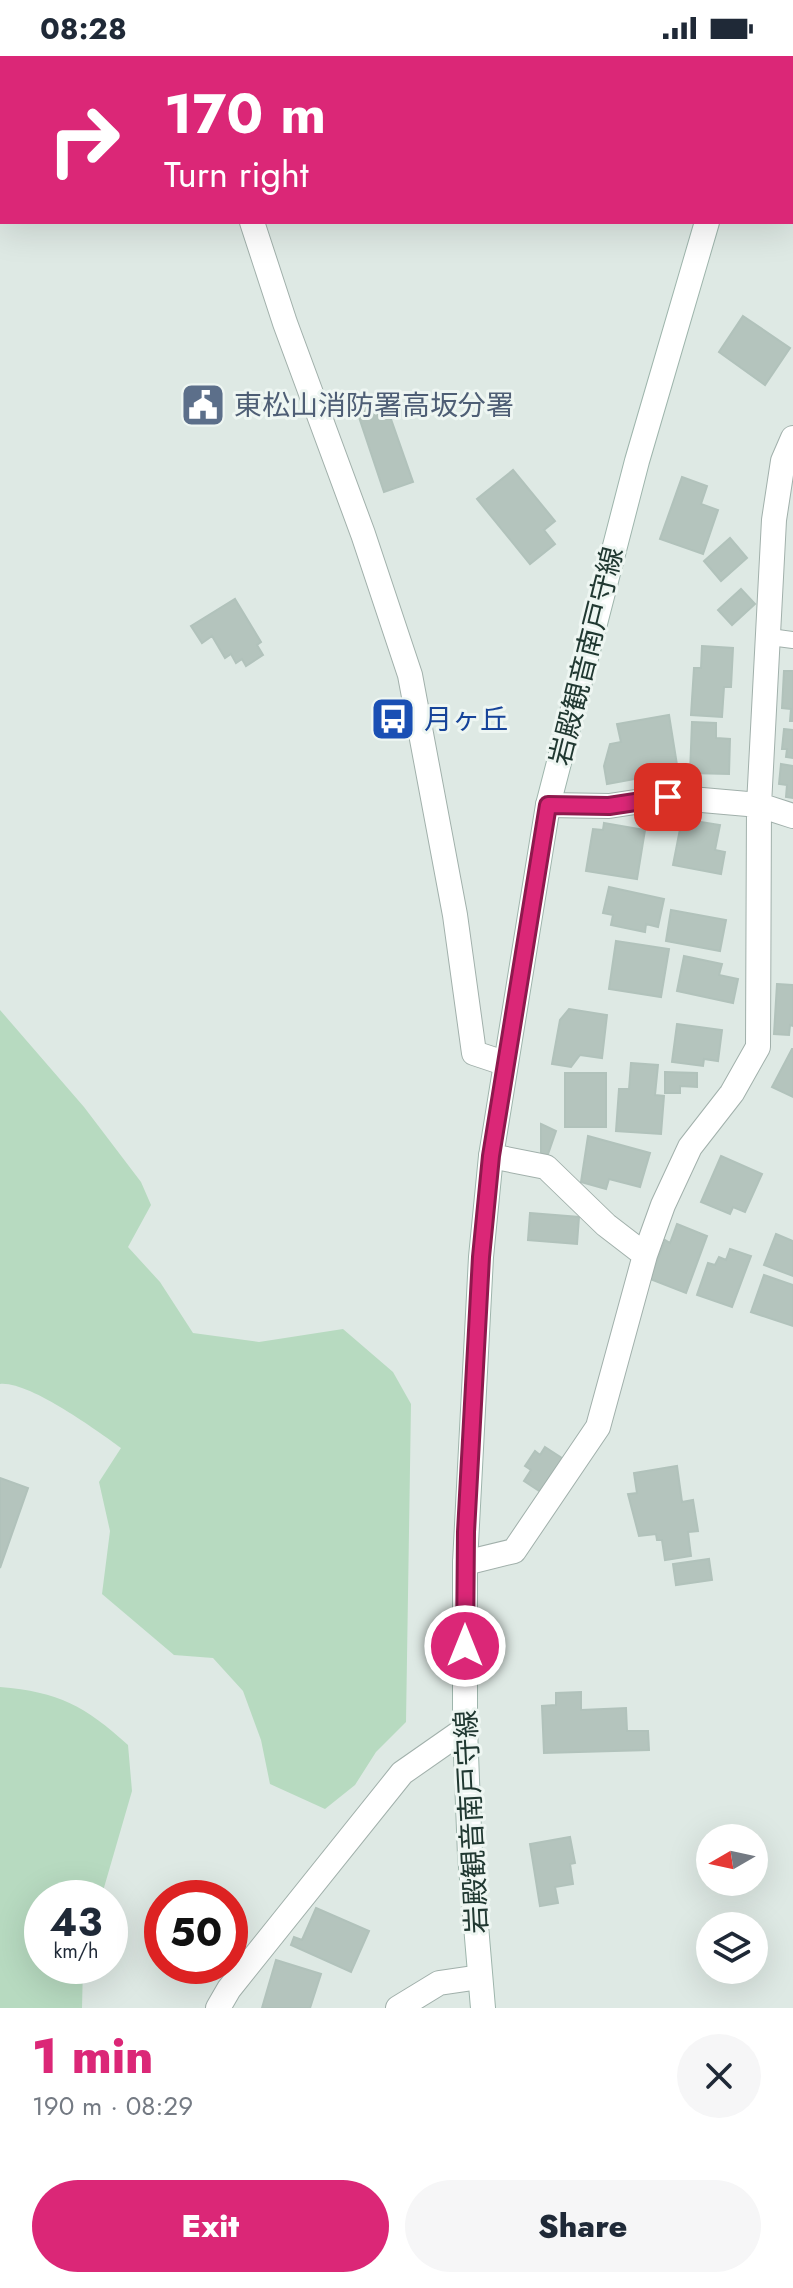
<!DOCTYPE html>
<meta charset="utf-8">
<style>
:root{--surface:#fff;--page:#f6f6f7;--text:#1f2937;--muted:#747a83;--accent:#db2777}
body{margin:0;font-family:Jost,"Noto Sans JP",sans-serif;background:var(--page);color:var(--text);height:100vh;display:flex;flex-direction:column;font-size:30px;white-space:nowrap}
*{box-sizing:border-box;margin:0}
p{font-size:26px;color:var(--muted)}
.icon{flex:none;width:44px;height:44px;fill:none;stroke:currentColor;stroke-width:2;stroke-linecap:round;stroke-linejoin:round}
.map{position:relative;height:1952px;overflow:hidden}
.details{display:flex;flex-direction:column;background:var(--surface);flex:1}
.details>*{flex:none}
.banner{position:absolute;left:0px;top:0px;width:794px;height:168px;box-shadow:0 8px 32px #0002;background:#db2777;color:#fff;overflow:hidden}
.needle{width:52px;rotate:261deg}
.buttons{position:absolute;left:696px;top:1768px;display:grid;gap:16px}
.buttons a{display:grid;place-items:center;width:72px;height:72px;border-radius:50%;background:var(--surface);box-shadow:0 8px 32px #0002;font-size:40px}
.speed{position:absolute;left:24px;top:1824px;display:flex;gap:16px;font-size:40px;font-weight:700;text-align:center}
.speed>*{display:grid;place-content:center;width:104px;height:104px;border-radius:50%;background:var(--surface);box-shadow:0 8px 32px #0002;line-height:1}
.speed small{font-size:20px;font-weight:400}
.speed .limit{border:12px solid #d22;background:#fff;color:#111}
.pin{position:absolute;display:grid;place-items:center;width:68px;height:68px;color:#fff;margin:-34px;border-radius:16px;box-shadow:0 4px 12px #0006}
.me{position:absolute;width:88px;margin:-44px;rotate:0deg;stroke-linejoin:round;filter:drop-shadow(0 0 6px #0008)}
.turn{display:flex;align-items:center;gap:28px;height:168px;padding:0 32px;font-size:36px}
.turn .icon{width:104px;height:104px;stroke-width:2.5}
.turn b{display:block;font-size:56px;line-height:68px}
.round{display:grid;place-items:center;flex:none;width:84px;height:84px;border-radius:42px;background:var(--page)}
.overview{display:flex;align-items:center;justify-content:space-between;height:136px;padding:0 32px}
h1{font-size:48px;font-weight:800;line-height:60px;color:var(--accent)}
.cta{display:flex;gap:16px;margin-top:auto;padding:16px 32px}
.cta a{flex:1;height:92px;border-radius:48px;background:var(--accent);color:#fff;font-size:32px;font-weight:800;line-height:92px;text-align:center}
.cta a+a{background:var(--page);color:var(--text)}
.status{display:flex;justify-content:space-between;align-items:center;height:56px;padding:0 40px;background:var(--surface);direction:ltr}
.status svg{height:22px;fill:currentColor}
.map>svg:first-child{display:block}
.green{fill:#b7dac0}
.lines{fill:none;stroke-linecap:round;stroke-linejoin:round}
.stream{stroke:#87c3ce;stroke-width:10}
.building{fill:#b4c4bd;stroke:#b1c2bb;stroke-width:2}
.service-casing{stroke:#a1b0ab;stroke-width:18}
.minor-casing{stroke:#a1b0ab;stroke-width:26}
.tertiary-casing{stroke:#a1b0ab;stroke-width:26}
.secondary-casing{stroke:#9eb5ac;stroke-width:26}
.service{stroke:#fff;stroke-width:16}
.minor{stroke:#fff;stroke-width:24}
.tertiary{stroke:#fff;stroke-width:24}
.secondary{stroke:#fff;stroke-width:24}
.route-casing{stroke:#8e194d;stroke-width:20}
.route{stroke:#db2777;stroke-width:14}
.labels{text-anchor:middle;stroke-width:6;stroke-linejoin:round;paint-order:stroke}
.service-label{font-size:28px;fill:#4e5e75;stroke:#eef6f2;text-anchor:start}
.street-label{font-size:28px;fill:#203831;stroke:#eef6f2}
.transit-label{font-size:28px;fill:#164399;stroke:#eef6f2;text-anchor:start}
</style>
<div class="status"><b>08:28</b><svg viewBox="0 0 49 12"><path d="M0 12V9h3v3zM5 12V6h3v6zM10 12V3h3v9zM15 12V0h3v12zM26 1h20v11H26zM47 4h2v5h-2z"/></svg></div>
<div class="map">
<svg width="793" height="1952" viewBox="0 0 793 1952">
<rect width="100%" height="100%" fill="#dee9e4"/>
<!-- green -->
<path class="green" d="M 0,954 L 84,1051 L 141,1126 L 151,1149 L 128,1191 L 160,1226 L 193,1277 L 259,1286 L 343,1273 L 393,1316 L 411,1348 L 406,1666 L 376,1696 L 355,1729 L 325,1753 L 270,1728 L 261,1684 L 243,1635 L 213,1602 L 174,1599 L 102,1538 L 110,1475 L 99,1426 L 121,1392 C 96,1374 29,1325 0,1328 Z
M 0,1631 C 59,1636 85,1650 128,1689 L 132,1735 L 101,1842 L 42,1842 L 42,1910 L 83,1910 L 82,1952 L 0,1952 Z"/>
<g class="lines">
<!-- stream -->
<path class="stream" d="M 15,2 L 16,0
M 0,30 L 2,26"/>
</g>
<!-- building -->
<path class="building" d="M 743,260 L 790,292 L 765,329 L 719,296 Z
M 371,340 L 375,352 L 386,349 L 413,426 L 384,436 L 354,346 Z
M 513,414 L 555,465 L 544,474 L 555,488 L 530,508 L 477,443 Z
M 682,421 L 707,430 L 701,448 L 718,454 L 703,498 L 660,483 Z
M 730,482 L 747,502 L 721,525 L 704,505 Z
M 741,533 L 755,548 L 732,569 L 718,554 Z
M 235,543 L 261,586 L 257,589 L 263,599 L 246,610 L 242,603 L 236,607 L 231,598 L 225,602 L 212,580 L 202,587 L 191,570 Z
M 702,590 L 733,592 L 731,631 L 724,631 L 722,661 L 691,659 L 694,612 L 701,612 Z
M 784,615 L 793,615 L 793,665 L 790,665 L 791,653 L 782,652 Z
M 669,659 L 678,715 L 607,728 L 604,710 L 610,688 L 621,686 L 617,668 Z
M 692,666 L 716,667 L 716,682 L 730,683 L 729,718 L 690,717 Z
M 784,673 L 793,674 L 793,702 L 786,701 L 787,693 L 782,693 Z
M 781,708 L 793,710 L 793,742 L 786,741 L 787,729 L 779,728 Z
M 682,763 L 720,769 L 715,794 L 725,796 L 721,818 L 673,809 Z
M 604,767 L 645,774 L 637,823 L 586,815 L 593,773 L 603,774 Z
M 609,831 L 664,843 L 658,871 L 646,868 L 645,876 L 611,869 L 613,859 L 603,857 Z
M 671,854 L 726,864 L 720,895 L 666,885 Z
M 616,885 L 669,893 L 661,941 L 609,933 Z
M 684,900 L 722,908 L 719,919 L 738,923 L 733,947 L 677,935 Z
M 777,928 L 793,929 L 793,970 L 790,969 L 789,979 L 774,978 Z
M 569,953 L 607,959 L 602,1002 L 580,999 L 571,1011 L 552,1008 L 560,964 Z
M 677,968 L 722,974 L 718,1005 L 704,1003 L 703,1010 L 672,1006 Z
M 792,993 L 793,993 L 793,1041 L 772,1031 Z
M 631,1007 L 658,1009 L 655,1039 L 664,1040 L 661,1078 L 616,1075 L 619,1033 L 629,1033 Z
M 665,1016 L 697,1017 L 697,1031 L 680,1030 L 680,1037 L 665,1037 Z
M 565,1017 L 606,1017 L 606,1071 L 565,1071 Z
M 541,1068 L 556,1075 L 547,1101 L 541,1099 Z
M 588,1080 L 650,1097 L 640,1131 L 609,1123 L 606,1133 L 581,1126 Z
M 721,1100 L 762,1118 L 745,1156 L 733,1151 L 730,1158 L 701,1146 Z
M 530,1157 L 579,1161 L 577,1188 L 528,1184 Z
M 677,1168 L 707,1180 L 686,1237 L 650,1223 L 665,1184 L 670,1187 Z
M 776,1178 L 793,1185 L 793,1220 L 764,1209 Z
M 730,1193 L 751,1200 L 732,1251 L 697,1239 L 708,1207 L 715,1209 L 719,1201 L 726,1204 Z
M 764,1219 L 793,1229 L 793,1270 L 751,1256 Z
M 545,1391 L 565,1404 L 544,1438 L 524,1425 L 531,1414 L 525,1410 L 535,1395 L 540,1399 Z
M 677,1410 L 682,1446 L 693,1444 L 698,1475 L 688,1476 L 691,1500 L 665,1504 L 662,1484 L 657,1484 L 656,1478 L 639,1480 L 628,1438 L 637,1437 L 634,1417 Z
M 0,1422 L 28,1432 L 0,1512 Z
M 709,1503 L 712,1524 L 676,1529 L 673,1508 Z
M 581,1636 L 581,1654 L 626,1652 L 627,1675 L 648,1675 L 649,1694 L 544,1697 L 542,1650 L 556,1649 L 556,1637 Z
M 570,1781 L 575,1807 L 570,1808 L 573,1828 L 555,1831 L 558,1847 L 540,1850 L 530,1788 Z
M 316,1852 L 369,1875 L 351,1916 L 291,1889 L 294,1881 L 302,1884 Z
M 276,1904 L 321,1918 L 310,1952 L 262,1952 Z"/>
<g class="lines">
<!-- service casing -->
<g class="service-casing">
<path id="service" d="M 770,581 L 793,584"/>
</g>
<!-- minor casing -->
<g class="minor-casing">
<path id="minor" d="M 792,56 L 793,57
M 792,108 L 793,110
M 548,749 L 609,750 L 668,741 L 759,749 L 793,760
M 491,1100 L 546,1111 L 606,1169 L 645,1199 L 663,1149 L 690,1091 L 732,1037 L 758,991 L 759,749 L 774,464 L 783,405 L 793,382
M 465,1507 L 514,1495 L 598,1371 L 645,1199
M 218,1952 L 229,1933 L 402,1717 L 465,1673"/>
</g>
<!-- tertiary casing -->
<g class="tertiary-casing">
<path id="tertiary" d="M 219,0 L 220,2
M 252,166 L 285,267 L 363,478 L 410,619 L 455,859 L 474,997 L 504,1007
M 398,1952 L 439,1927 L 480,1921"/>
</g>
<!-- secondary casing -->
<g class="secondary-casing">
<path id="secondary" d="M 756,2 L 757,0
M 483,1952 L 470,1799 L 465,1673 L 465,1507 L 481,1201 L 491,1100 L 548,749 L 637,405 L 707,166"/>
</g>
<!-- service -->
<use href="#service" class="service"/>
<!-- minor -->
<use href="#minor" class="minor"/>
<!-- tertiary -->
<use href="#tertiary" class="tertiary"/>
<!-- secondary -->
<use href="#secondary" class="secondary"/>
</g>
<g class="lines">
<!-- route casing -->
<g class="route-casing">
<path id="route" d="M 465,1590 L 466,1476 L 481,1201 L 491,1100 L 548,749 L 609,750 L 668,741"/>
</g>
<!-- route -->
<use href="#route" class="route"/>
</g>
<!-- icons -->
<defs>
<g id="civic-square" transform="scale(2.3)"><rect x="-9" y="-9" width="18" height="18" rx="4" fill="#5c6f8a" stroke="#eef6f2"/><path d="M-.6-6.5H3V-4.5H.6V-3L4-1V1h2V6H-6V1h2V-1L-.6-3ZM-1.2 2.5V6h2.4V2.5Z" fill="#fff"/></g>
<g id="bus-square" transform="scale(2.3)"><rect x="-9" y="-9" width="18" height="18" rx="4" fill="#1a4fb4" stroke="#eef6f2"/><path d="M-5-6H5V4H4V6H2V4H-2V6H-4V4H-5ZM-3.5-4V0h7V-4ZM-3.5 1.2v1.5H-2V1.2ZM2 1.2v1.5H3.5V1.2Z" fill="#fff"/></g>
</defs>
<g fill-rule="evenodd">
<use href="#civic-square" x="203" y="349"/>
<use href="#bus-square" x="393" y="663"/>
</g>
<g class="labels">
<!-- service labels -->
<g class="service-label">
<text x="234" y="359">東松山消防署高坂分署</text>
</g>
<!-- street labels -->
<g class="street-label">
<text transform="translate(586 600) rotate(-76)" y="10">岩殿観音南戸守線</text>
<text transform="translate(471 1766) rotate(-93)" y="10">岩殿観音南戸守線</text>
</g>
<!-- transit labels -->
<g class="transit-label">
<text x="424" y="673">月ヶ丘</text>
</g>
</g>
</svg>
<div class="buttons">
<a><svg class="needle" viewBox="-14 -14 28 28"><path d="M0-13l5 13h-10z" fill="#e53935"/><path d="M0 13l5-13h-10z" fill="#747a83"/></svg></a>
<a><svg class="icon" aria-label="layers" viewBox="0 0 24 24"><path d="M12 4l9 5-9 5-9-5zM3 14l9 5 9-5"/></svg></a>
</div>
<div class="speed"><div>43<small>km/h</small></div><div class="limit">50</div></div>
<div class="pin" style="left:668px;top:741px;background:#d93025"><svg class="icon" aria-label="arrive" viewBox="0 0 24 24"><path d="M6 21V4h12l-3 4 3 4H6"/></svg></div>
<svg class="me" style="left:465px;top:1590px" viewBox="-20 -20 40 40"><circle r="17" fill="#db2777" stroke="#fff" stroke-width="3"/><path d="M0-11L8 9 0 5-8 9z" fill="#fff"/></svg>
<div class="banner">
<div class="turn"><svg class="icon" aria-label="right" viewBox="0 0 24 24"><path d="M7 20v-9h11M14 6l5 5-5 5"/></svg><div><b>170 m</b>Turn right</div></div>
</div>
</div>
<section class="details">
<div class="overview"><div><h1>1 min</h1><p>190 m · 08:29</p></div><a class="round"><svg class="icon" aria-label="close" viewBox="0 0 24 24"><path d="M6 6l12 12M18 6L6 18"/></svg></a></div>
<div class="cta"><a>Exit</a><a>Share</a></div>
</section>
